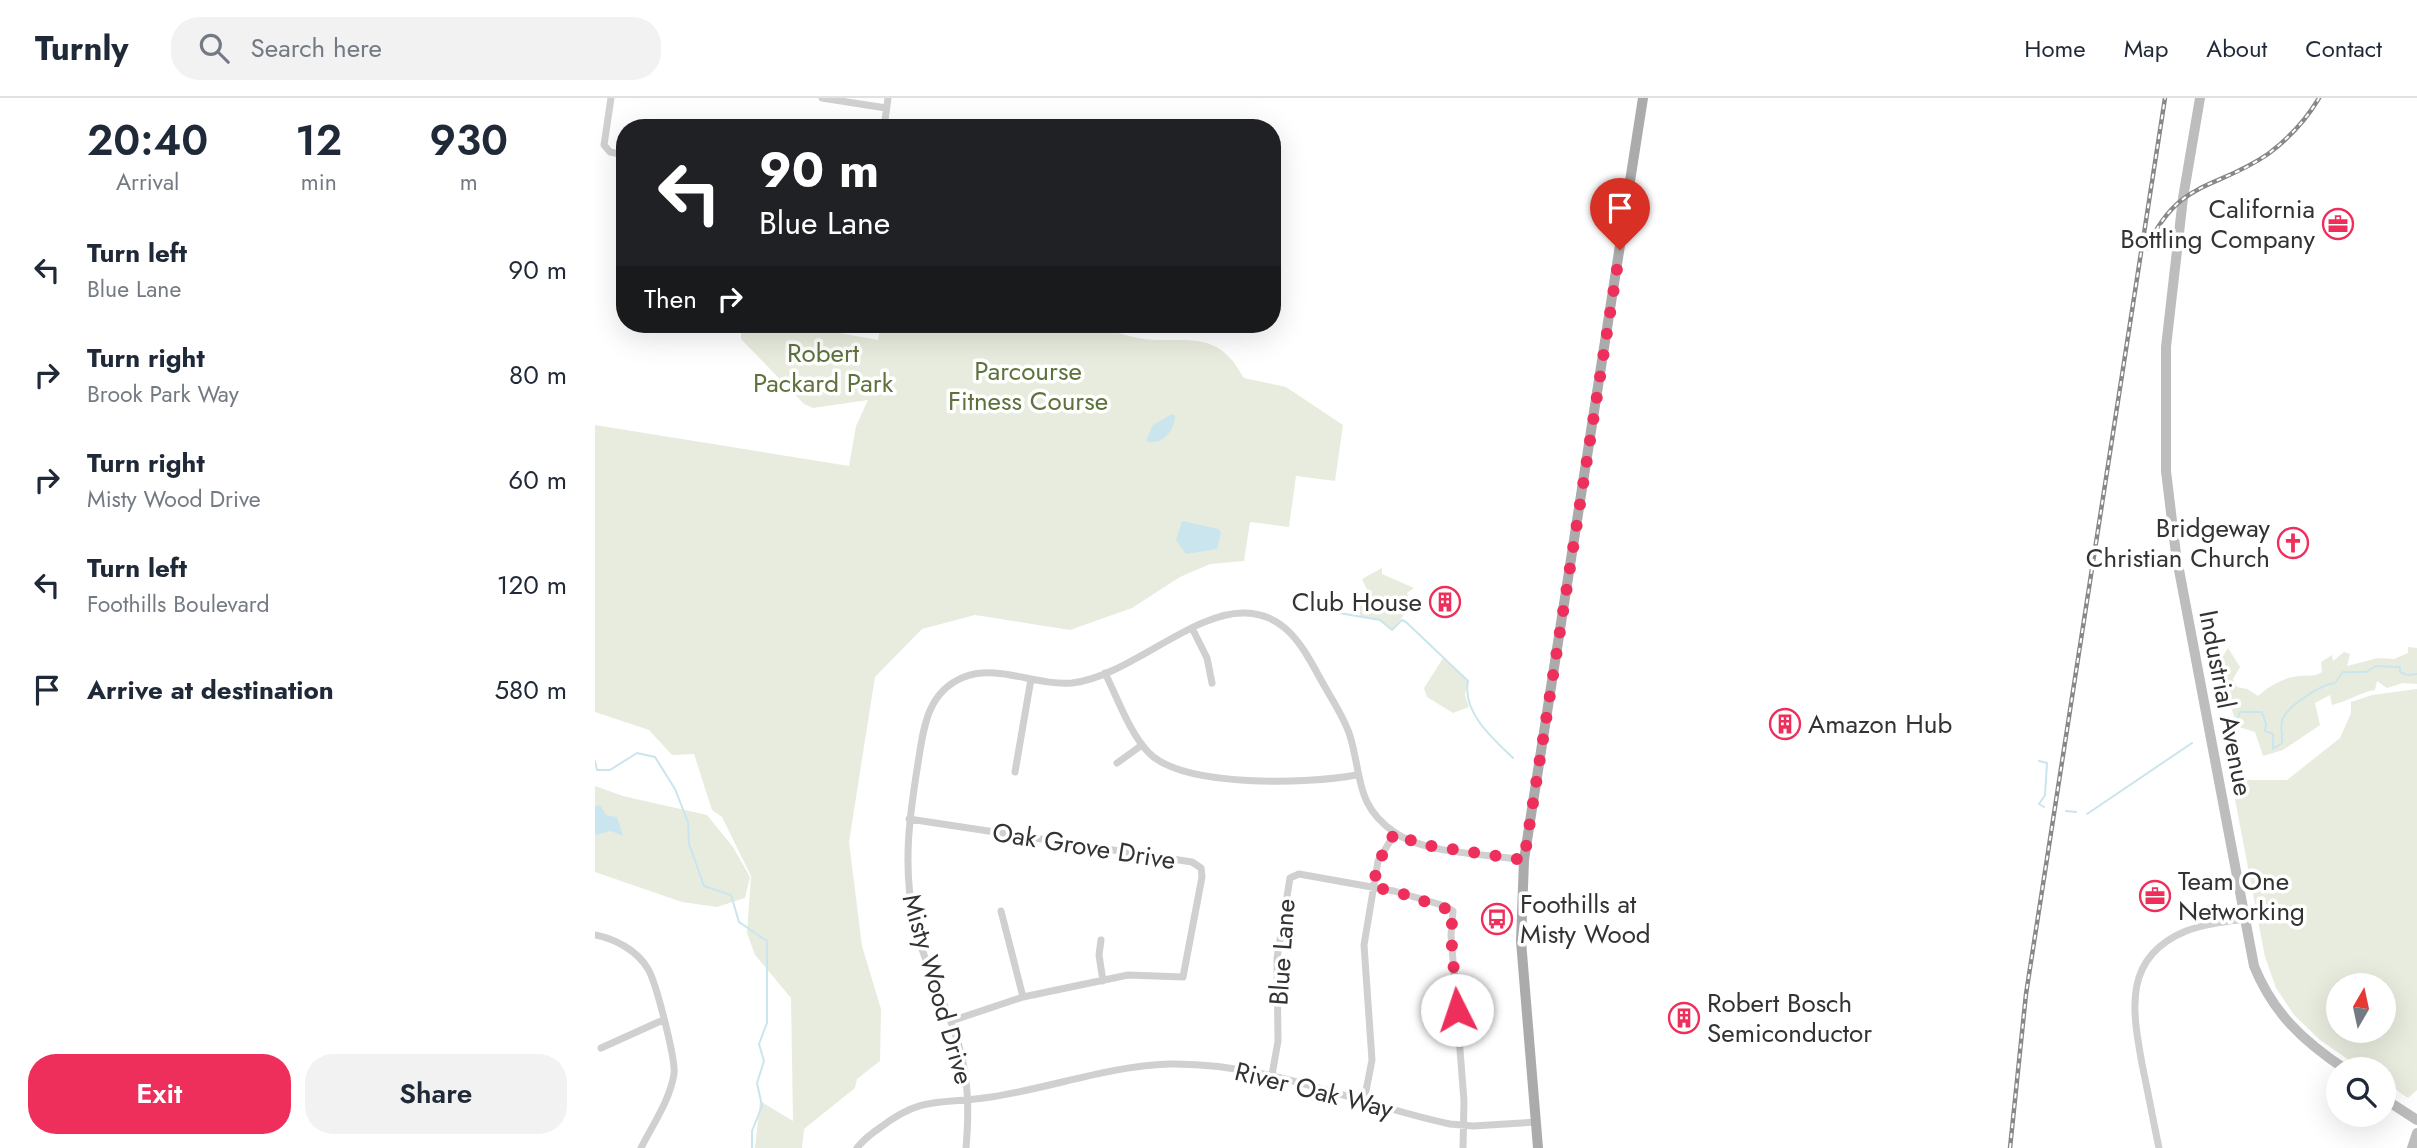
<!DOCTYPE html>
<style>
:root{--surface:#fff;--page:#f2f2f3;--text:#1f2937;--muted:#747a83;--line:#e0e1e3;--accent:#ef2f5b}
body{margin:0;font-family:Jost,sans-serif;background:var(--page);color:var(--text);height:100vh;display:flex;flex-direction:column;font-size:26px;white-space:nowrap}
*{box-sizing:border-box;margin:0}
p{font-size:23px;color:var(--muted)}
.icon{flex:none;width:38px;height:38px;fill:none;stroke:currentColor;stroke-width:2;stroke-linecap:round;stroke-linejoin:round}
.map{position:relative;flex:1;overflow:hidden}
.sheet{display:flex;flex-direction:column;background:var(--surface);width:595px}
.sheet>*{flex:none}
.guide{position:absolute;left:21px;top:21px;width:665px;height:214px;border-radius:28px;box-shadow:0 7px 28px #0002;background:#202124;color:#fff;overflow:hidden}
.needle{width:46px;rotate:9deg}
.buttons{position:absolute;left:1731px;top:875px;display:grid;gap:14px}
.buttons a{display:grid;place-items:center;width:70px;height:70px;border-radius:50%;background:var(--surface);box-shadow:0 7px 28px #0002;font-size:35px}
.pin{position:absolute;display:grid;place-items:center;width:60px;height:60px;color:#fff;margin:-72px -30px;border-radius:50% 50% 50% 0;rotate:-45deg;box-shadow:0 0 7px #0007}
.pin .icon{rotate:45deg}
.me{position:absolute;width:77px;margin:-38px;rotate:356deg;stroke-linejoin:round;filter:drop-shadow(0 0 5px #0008)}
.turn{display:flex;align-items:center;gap:24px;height:147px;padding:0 28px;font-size:32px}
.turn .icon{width:91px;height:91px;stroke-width:2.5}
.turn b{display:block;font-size:49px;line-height:60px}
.then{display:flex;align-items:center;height:66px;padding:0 28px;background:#0003;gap:14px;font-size:26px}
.eta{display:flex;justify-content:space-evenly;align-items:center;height:119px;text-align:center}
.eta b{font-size:42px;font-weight:600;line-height:49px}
.button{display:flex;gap:14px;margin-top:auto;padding:14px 28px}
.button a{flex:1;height:80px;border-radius:28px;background:var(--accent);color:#fff;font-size:28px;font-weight:600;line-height:80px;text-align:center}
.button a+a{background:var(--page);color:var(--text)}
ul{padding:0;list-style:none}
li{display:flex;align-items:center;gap:21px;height:105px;padding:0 28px}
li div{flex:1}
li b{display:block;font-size:26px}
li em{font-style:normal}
header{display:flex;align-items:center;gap:42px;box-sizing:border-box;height:98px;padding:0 35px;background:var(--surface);border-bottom:2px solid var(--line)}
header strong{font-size:33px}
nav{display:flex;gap:38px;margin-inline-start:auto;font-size:24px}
.search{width:490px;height:63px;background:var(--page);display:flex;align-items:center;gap:18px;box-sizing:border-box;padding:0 24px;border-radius:28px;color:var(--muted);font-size:26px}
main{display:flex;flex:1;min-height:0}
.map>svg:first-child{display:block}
.green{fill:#e8ecde;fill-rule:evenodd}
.water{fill:#cae5ed}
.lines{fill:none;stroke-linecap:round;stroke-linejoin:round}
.stream{stroke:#cae5ed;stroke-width:2}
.street{stroke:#d0d0d0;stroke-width:7}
.secondary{stroke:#bdbdbd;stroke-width:10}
.primary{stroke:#ababab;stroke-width:10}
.rail-casing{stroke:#888;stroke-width:4.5}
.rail{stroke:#fff;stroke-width:2;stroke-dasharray:5;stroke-linecap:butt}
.route{stroke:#ef2f5b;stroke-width:12;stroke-dasharray:0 21.6}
.labels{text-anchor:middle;stroke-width:7;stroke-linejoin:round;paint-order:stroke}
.poi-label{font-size:26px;fill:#333;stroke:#fff;text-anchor:start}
.park-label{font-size:26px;fill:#5e723c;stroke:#fff}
.street-label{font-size:26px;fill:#333;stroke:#fff}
</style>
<header>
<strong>Turnly</strong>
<div class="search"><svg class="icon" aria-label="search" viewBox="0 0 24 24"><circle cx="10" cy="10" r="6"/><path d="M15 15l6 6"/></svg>Search here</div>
<nav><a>Home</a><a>Map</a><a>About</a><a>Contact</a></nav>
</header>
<main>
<section class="sheet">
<div class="eta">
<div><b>20:40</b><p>Arrival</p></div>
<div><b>12</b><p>min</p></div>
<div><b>930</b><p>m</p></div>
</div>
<ul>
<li><svg class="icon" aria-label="left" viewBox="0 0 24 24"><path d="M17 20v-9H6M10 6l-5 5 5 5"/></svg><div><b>Turn left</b><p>Blue Lane</p></div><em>90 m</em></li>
<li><svg class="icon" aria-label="right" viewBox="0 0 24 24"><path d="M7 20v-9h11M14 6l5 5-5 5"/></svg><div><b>Turn right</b><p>Brook Park Way</p></div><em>80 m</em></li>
<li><svg class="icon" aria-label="right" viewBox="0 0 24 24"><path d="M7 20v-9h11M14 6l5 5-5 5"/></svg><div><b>Turn right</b><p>Misty Wood Drive</p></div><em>60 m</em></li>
<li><svg class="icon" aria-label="left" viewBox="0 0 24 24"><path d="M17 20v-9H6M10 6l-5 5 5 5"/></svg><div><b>Turn left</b><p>Foothills Boulevard</p></div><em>120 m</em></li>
<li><svg class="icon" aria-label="arrive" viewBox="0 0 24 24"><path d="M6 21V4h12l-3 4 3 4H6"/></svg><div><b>Arrive at destination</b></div><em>580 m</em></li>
</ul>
<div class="button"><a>Exit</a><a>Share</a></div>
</section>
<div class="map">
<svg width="1822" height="1050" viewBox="0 0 1822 1050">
<rect width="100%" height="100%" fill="#fff"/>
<!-- green -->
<path class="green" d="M 150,226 L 256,226 L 239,234 L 283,242 L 286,228 L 282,226 L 502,226 C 519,235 540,241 560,242 C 586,243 613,237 633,258 C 640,264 644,273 649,280 L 691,289 L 748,327 L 740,383 L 701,378 L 694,429 L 655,424 L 649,463 L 615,466 L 585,479 L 537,510 L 475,532 L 380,517 L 327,531 L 280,579 L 254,744 L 267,848 L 286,911 L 285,963 L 262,981 L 260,990 L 209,1031 L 207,1050 L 160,1050 L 165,1003 L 198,1023 L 196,900 L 160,857 L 152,835 L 156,778 L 127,719 L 117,712 L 99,656 L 77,657 L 54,632 L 0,614 L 0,327 L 254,368 L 261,328 L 273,302 L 218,310 L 209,306 L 146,241 L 146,230 Z
M 787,470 L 787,476 L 819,490 L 812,495 L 816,508 L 797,532 L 785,522 L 765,519 L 764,501 L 774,496 L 767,481 Z
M 1813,549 L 1822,550 L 1822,586 L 1808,585 L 1792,590 L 1782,583 L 1780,592 C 1764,595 1753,603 1737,607 L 1735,597 L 1720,605 L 1725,627 L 1688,652 L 1668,658 L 1660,634 L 1641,628 L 1625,563 L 1633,550 L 1645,569 L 1638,581 L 1642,589 L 1652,591 L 1663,598 C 1674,588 1689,579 1705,578 C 1716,576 1717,580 1727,574 L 1726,564 L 1737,557 L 1738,563 L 1749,554 L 1755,556 L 1752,568 L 1783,560 L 1799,561 L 1813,555 Z
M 848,560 L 873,583 L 870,597 L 874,609 L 858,615 L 832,599 L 829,590 Z
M 1822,591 L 1822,992 L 1813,1000 C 1803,994 1789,983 1788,971 L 1764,969 L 1725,942 L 1699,917 L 1681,890 L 1670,859 L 1635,675 L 1655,682 L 1692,682 L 1745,640 L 1756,615 L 1756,604 L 1777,597 ZM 1743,887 L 1788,887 L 1788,933 L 1743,933 Z
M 0,688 L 28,698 L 112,717 L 138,749 L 155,779 L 150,800 L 122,809 L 87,804 L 0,774 Z"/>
<!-- water -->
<path class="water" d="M 577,316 L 580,318 C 579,333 568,348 551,343 L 558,327 Z
M 587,423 L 624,431 L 626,435 L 622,451 L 591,456 L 581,442 Z
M 5,707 L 11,717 L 22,719 L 28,738 L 16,733 L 0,737 L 0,708 Z"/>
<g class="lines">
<!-- stream -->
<path class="stream" d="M 744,515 L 785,522 L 797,532 L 807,522 L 811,524 L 873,583 C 867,614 897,640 918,660
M 1629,626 L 1642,622 L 1645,614 L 1667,614 L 1671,626 L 1670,633 L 1678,636 L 1678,651 L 1687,645 C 1688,638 1685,630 1687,623 C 1690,609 1727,586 1740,585 L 1748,574 L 1771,574 L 1781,568 L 1805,569 L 1805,574 L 1812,577 L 1822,576
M 0,663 L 2,672 L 15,672 L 42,655 L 60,659 L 80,691 L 93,724 L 94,746 L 109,788 L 136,797 L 144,824 L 172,843 L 172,925 L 164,946 L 169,963 L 162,985 L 167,1008 L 157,1033 L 157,1050
M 1444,663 L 1452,665 L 1450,697 L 1444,706 L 1449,709
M 1471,713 L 1481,714
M 1492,716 L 1597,645"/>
<!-- street -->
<path class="street" d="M 16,0 L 9,47 L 15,54 L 30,57
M 227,0 L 291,10
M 289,30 L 293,0
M 598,532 L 612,560 L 617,585
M 510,575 C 523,601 534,634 554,655 C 589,690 714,686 761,677
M 522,665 L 547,647
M 420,674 L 436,581
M 314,721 L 597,764 L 606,770 L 607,779 L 588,879 L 533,877 L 428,899 L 356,923
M 406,813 L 428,899
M 0,837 C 20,841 42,852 53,871 C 61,884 81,962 79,976 C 75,1002 58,1026 46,1050
M 506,842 L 504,857 L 508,883
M 6,950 L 68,922
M 677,977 L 683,943 L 682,860 L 695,780 L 704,776 L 799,793 L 850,808 L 858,813 L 856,837 L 869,1003 L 868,1050
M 769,1003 L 777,962 L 769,847 L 783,763 L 800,735
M 262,1050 C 269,1041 277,1035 286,1029 C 329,996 348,1007 396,999 C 456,990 513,968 574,966 C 672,964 761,1006 855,1026 L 878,1028 L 941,1024
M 371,1050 C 374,1015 374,982 364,948 C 352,905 328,866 319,822 C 307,766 315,714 324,659 C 329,626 334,593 369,579 C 403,566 441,588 477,585 C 533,579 598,513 650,515 C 695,516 711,556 730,589 C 739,605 750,621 755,638 C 767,677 760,707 799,734 C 830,756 891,756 929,762
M 1564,1050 C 1558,1022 1553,994 1547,966 C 1537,911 1528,859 1591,833 C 1609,826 1630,824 1649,821"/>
<!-- secondary -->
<path class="secondary" d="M 1605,0 L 1588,100 L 1571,249 L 1571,373 L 1581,456 L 1659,868 C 1678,915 1708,943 1750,971
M 1788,1000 L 1822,1022
M 1817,1050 L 1822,1035"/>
<!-- primary -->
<path class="primary" d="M 943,1050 L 926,843 L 929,762 L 1048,0"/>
<!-- rail casing -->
<g class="rail-casing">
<path id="rail" d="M 1552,150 C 1583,81 1621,92 1673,56 C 1693,41 1711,22 1724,0
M 1415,1050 L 1431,896 L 1570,0"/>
</g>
<!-- rail -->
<use href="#rail" class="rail"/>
</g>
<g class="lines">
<!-- route -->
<path class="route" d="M 862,912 L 856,836 L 858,813 L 799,793 L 778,789 C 782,768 787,753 800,735 L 824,746 L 929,762 L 1025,152"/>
</g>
<!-- icons -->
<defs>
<g id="office-ring" transform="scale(1.575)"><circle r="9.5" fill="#fff" stroke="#ef2f5b" stroke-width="1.5"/><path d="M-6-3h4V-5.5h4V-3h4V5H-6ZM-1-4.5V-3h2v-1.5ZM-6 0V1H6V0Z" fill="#ef2f5b"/></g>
<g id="church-ring" transform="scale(1.575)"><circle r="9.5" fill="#fff" stroke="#ef2f5b" stroke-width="1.5"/><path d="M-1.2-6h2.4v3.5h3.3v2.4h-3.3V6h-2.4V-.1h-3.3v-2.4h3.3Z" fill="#ef2f5b"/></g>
<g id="building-ring" transform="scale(1.575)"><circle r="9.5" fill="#fff" stroke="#ef2f5b" stroke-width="1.5"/><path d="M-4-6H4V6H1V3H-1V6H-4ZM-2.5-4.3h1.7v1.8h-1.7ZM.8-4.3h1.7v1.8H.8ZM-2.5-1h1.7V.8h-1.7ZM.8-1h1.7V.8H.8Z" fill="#ef2f5b"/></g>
<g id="bus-ring" transform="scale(1.575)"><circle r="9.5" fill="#fff" stroke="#ef2f5b" stroke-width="1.5"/><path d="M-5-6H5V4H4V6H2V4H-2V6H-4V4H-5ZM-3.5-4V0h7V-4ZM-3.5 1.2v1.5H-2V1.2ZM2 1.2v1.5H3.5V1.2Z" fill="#ef2f5b"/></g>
</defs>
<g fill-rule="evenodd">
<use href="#office-ring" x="1743" y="126"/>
<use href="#church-ring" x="1698" y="445"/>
<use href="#building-ring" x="850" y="504"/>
<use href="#building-ring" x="1190" y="626"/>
<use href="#office-ring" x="1560" y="798"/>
<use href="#bus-ring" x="902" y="821"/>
<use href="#building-ring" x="1089" y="920"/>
</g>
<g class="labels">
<!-- poi labels -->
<g class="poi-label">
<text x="1720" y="120" text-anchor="end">California<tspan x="1720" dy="30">Bottling Company</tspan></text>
<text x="1675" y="439" text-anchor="end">Bridgeway<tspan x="1675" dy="30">Christian Church</tspan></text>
<text x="827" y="513" text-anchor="end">Club House</text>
<text x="1213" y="635">Amazon Hub</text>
<text x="1583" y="792">Team One<tspan x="1583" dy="30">Networking</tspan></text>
<text x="925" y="815">Foothills at<tspan x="925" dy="30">Misty Wood</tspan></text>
<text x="1112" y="914">Robert Bosch<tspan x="1112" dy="30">Semiconductor</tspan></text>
</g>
<!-- park labels -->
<g class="park-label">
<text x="228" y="264">Robert<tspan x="228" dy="30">Packard Park</tspan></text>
<text x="433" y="282">Parcourse<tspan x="433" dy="30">Fitness Course</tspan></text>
</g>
<!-- street labels -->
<g class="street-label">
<text transform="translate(1631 605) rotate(79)" y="9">Industrial Avenue</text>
<text transform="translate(489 748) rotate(9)" y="9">Oak Grove Drive</text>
<text transform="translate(687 854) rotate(-86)" y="9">Blue Lane</text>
<text transform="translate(343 891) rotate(74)" y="9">Misty Wood Drive</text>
<text transform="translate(719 992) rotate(14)" y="9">River Oak Way</text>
</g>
</g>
</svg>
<div class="buttons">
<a><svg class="needle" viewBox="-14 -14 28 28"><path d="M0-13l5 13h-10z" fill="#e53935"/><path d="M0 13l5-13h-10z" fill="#747a83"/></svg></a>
<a><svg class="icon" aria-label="search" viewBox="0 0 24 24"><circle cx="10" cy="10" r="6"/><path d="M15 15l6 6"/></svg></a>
</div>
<div class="pin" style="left:1025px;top:152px;background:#d93025"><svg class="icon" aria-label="arrive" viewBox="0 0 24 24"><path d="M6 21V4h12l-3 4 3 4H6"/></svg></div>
<svg class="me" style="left:862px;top:912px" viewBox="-20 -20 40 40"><circle r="19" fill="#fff"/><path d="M0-13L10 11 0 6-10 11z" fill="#ef2f5b"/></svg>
<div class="guide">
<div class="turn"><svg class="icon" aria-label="left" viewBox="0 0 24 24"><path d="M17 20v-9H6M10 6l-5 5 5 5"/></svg><div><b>90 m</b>Blue Lane</div></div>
<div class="then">Then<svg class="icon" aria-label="right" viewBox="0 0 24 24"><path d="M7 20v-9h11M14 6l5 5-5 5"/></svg></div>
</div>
</div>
</main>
